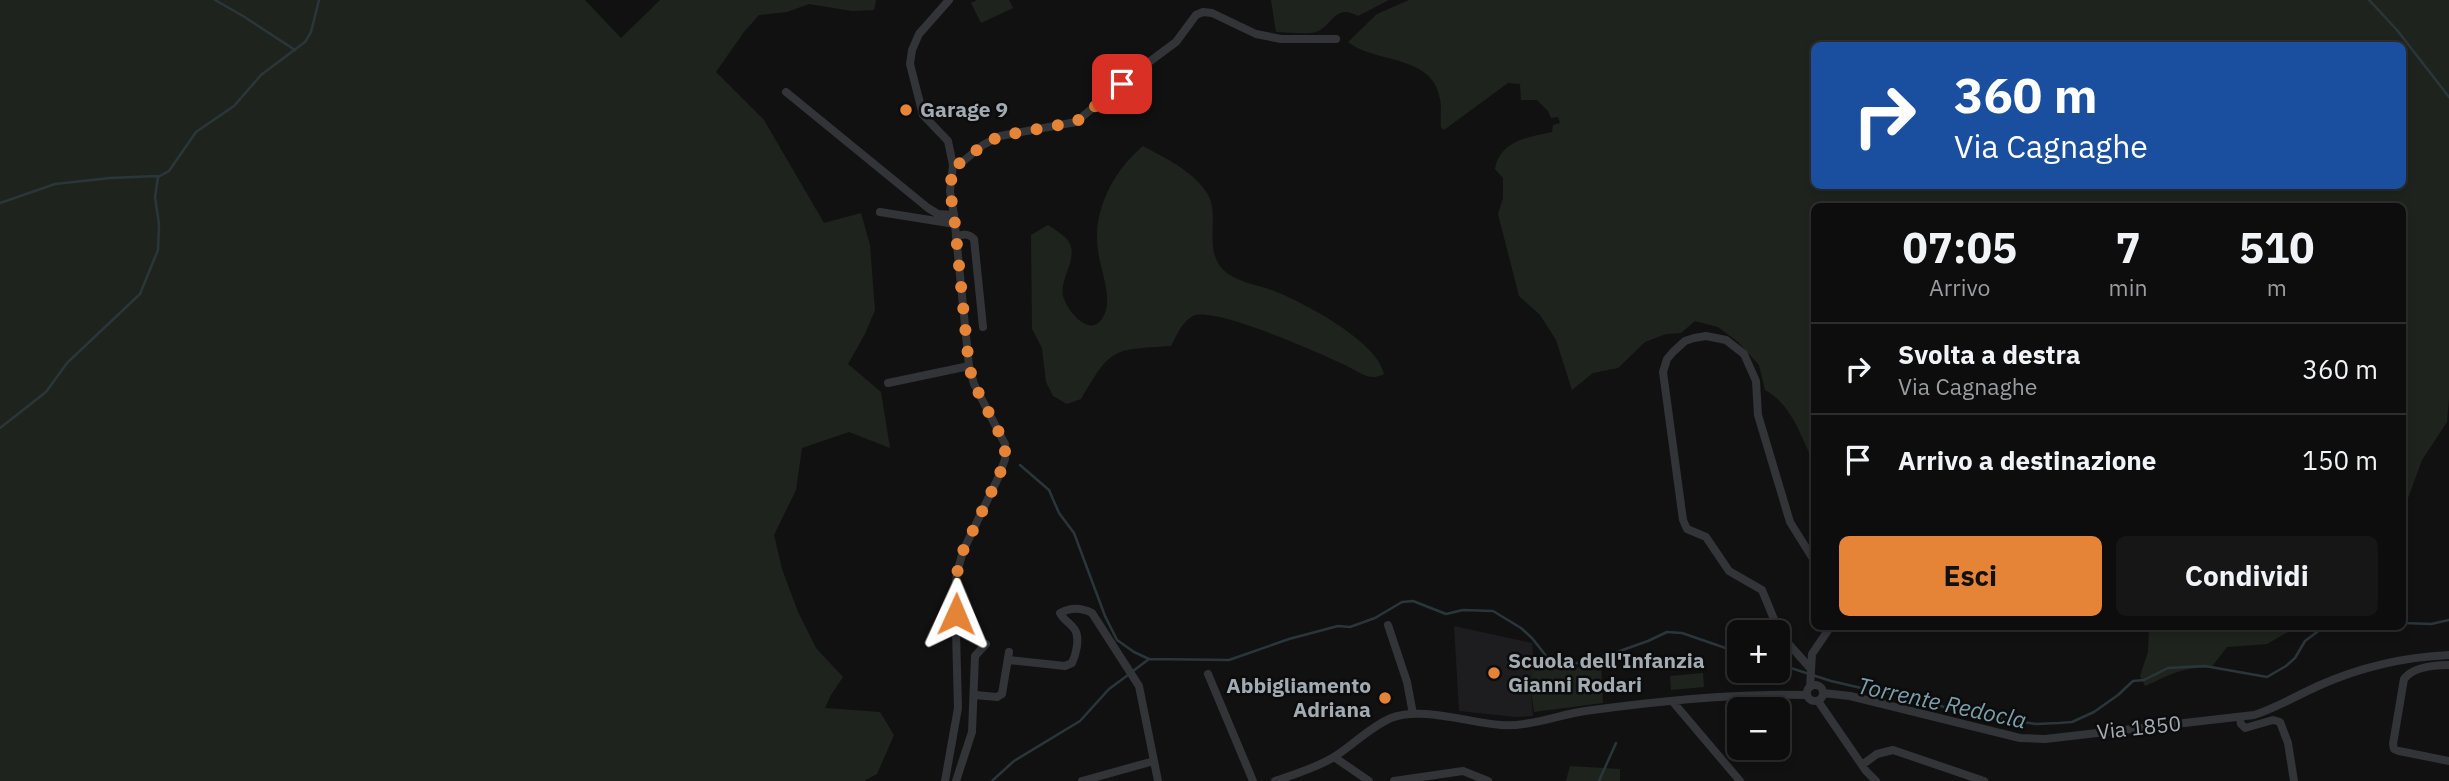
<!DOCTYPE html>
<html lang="it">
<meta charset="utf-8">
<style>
:root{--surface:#0d0d0e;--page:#161617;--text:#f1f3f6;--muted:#9a9c9e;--line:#2d2d2e;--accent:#e58336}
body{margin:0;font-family:"IBM Plex Sans",sans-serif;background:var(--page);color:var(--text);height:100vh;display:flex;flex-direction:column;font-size:26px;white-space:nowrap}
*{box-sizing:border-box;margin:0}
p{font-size:23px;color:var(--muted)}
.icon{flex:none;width:38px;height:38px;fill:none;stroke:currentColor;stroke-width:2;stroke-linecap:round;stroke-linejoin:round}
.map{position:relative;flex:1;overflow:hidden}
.details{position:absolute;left:1811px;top:203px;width:595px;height:427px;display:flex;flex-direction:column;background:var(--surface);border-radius:10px;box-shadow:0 4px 10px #0003,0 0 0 2px var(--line)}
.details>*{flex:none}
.hud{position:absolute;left:1811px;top:42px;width:595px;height:147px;border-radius:10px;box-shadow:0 4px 10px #0003,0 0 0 2px var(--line);background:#1a4fa0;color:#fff;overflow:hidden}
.buttons{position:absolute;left:1727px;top:620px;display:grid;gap:14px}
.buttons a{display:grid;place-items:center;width:63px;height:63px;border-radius:10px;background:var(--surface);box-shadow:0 4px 10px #0003,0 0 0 2px var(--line);font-size:35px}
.pin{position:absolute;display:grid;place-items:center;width:60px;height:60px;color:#fff;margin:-30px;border-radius:14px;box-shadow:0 4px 10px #0006}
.me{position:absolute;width:77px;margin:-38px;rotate:1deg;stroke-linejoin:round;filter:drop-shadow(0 0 5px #0008)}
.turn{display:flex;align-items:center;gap:24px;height:147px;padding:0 28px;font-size:32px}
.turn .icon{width:91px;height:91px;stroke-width:2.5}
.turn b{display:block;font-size:49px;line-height:60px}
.eta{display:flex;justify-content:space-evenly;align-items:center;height:119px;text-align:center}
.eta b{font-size:42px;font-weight:800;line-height:49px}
.action{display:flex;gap:14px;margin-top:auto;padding:14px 28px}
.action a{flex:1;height:80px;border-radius:10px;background:var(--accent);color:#111;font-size:28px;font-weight:800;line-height:80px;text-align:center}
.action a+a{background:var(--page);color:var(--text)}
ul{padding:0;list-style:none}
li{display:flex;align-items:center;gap:21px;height:91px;padding:0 28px;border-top:2px solid var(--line)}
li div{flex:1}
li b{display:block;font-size:26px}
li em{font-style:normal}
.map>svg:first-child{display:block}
.built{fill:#1d1d1f}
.green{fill:#1e241d;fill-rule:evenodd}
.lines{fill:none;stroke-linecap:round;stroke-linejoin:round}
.stream{stroke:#2b363a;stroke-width:2.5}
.street{stroke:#323437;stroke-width:8}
.route{stroke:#e58336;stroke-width:12;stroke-dasharray:0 21.6}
.poi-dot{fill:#e58336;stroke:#0c0c0d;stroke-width:2.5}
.labels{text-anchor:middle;stroke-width:5;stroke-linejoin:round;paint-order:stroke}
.poi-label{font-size:21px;font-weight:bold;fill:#a3abb2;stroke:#0c0c0d;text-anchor:start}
.street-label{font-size:21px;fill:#a3abb2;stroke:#0c0c0d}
.water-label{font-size:23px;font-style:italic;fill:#7ba0ab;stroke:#0c0c0d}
</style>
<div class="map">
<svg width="2449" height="781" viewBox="0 0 2449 781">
<rect width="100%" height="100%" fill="#111112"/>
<!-- built -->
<path class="built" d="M 1454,626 L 1532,643 L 1534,661 L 1530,684 L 1533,716 L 1515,717 L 1459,711 Z"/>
<!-- green -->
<path class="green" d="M 0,0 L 585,0 L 621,38 L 660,0 L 876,0 L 874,10 L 852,11 L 809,4 L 787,12 L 759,15 L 744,32 L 716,72 L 764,120 L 824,223 L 861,213 L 870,245 L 875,310 L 865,334 L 848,364 L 881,392 L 890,448 L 849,432 L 802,448 L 796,490 L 774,535 L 782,569 L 798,612 L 816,648 L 843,677 L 831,695 L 825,708 L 880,712 L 894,735 L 877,774 L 864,781 L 0,781 Z
M 977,0 L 1009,0 L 1013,8 L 981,23 L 971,3 Z
M 1271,0 L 1389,0 L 1358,16 C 1334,3 1333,26 1316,32 C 1304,35 1288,32 1276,32 Z
M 1409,0 L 2449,0 L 2449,398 L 2447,422 L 2422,460 L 2403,512 L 2403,206 L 1815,206 L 1815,465 C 1801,438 1793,405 1765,390 L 1759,365 L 1738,342 L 1718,327 L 1695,321 L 1681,333 L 1666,334 L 1645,342 L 1618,368 L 1593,373 L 1572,390 L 1556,340 L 1540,315 L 1519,296 L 1498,214 L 1503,198 L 1503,178 L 1495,169 C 1500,141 1528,137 1552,132 L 1553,125 L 1560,123 L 1558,117 L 1551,118 L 1548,111 L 1537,100 L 1521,100 L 1520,84 L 1508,83 L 1444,130 L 1441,127 C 1440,118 1442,108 1440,99 C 1433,54 1376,64 1348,42 L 1377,14 ZM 1815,46 L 2403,46 L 2403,186 L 1815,186 Z
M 1143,146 C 1165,158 1193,171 1207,193 C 1222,216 1200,252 1227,273 C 1242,284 1260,285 1277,292 C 1306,304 1378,342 1384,374 C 1382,375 1377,377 1374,377 C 1363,377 1354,369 1345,365 C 1320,353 1214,306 1193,316 C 1181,323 1177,335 1171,346 C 1111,350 1112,347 1081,399 L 1067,404 L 1053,396 L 1046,382 L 1042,348 L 1032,329 L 1031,235 L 1048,225 C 1054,229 1061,233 1066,238 C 1083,257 1056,279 1064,299 C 1070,315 1094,341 1105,313 C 1112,295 1100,269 1098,250 C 1092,211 1114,170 1143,146 Z
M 2149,627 L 2149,626 L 2297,627 L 2267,644 L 2227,647 L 2211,668 C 2183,666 2170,675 2145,686 L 2140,676 L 2148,652 Z
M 1534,661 C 1556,676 1576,667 1601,663 L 1603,703 L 1534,712 L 1530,684 Z
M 1703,673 L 1704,687 L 1671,690 L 1670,676 Z
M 1570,766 L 1620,769 L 1620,781 L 1566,781 Z"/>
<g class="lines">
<!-- stream -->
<path class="stream" d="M 215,0 L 243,16 L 295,50
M 2369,0 L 2397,30 L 2449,97
M 0,203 L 55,184 L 110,178 L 157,176
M 0,428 L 46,392 L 67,363 L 140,294 L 158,250 L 159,224 L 155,197 L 158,177 L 169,171 L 196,132 L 234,106 L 261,75 L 305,42 L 311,32 L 319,0
M 1020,465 L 1049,490 L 1059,513 L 1074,533 L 1105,616 L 1117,640 L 1134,652 L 1149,659
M 2403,623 L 2431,624 L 2449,620
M 1778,664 L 1831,681 L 1874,691 L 1900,694 L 1961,712 L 2036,724 L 2059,723 L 2072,722 L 2094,712 L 2118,695 L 2133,681 L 2144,680 L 2168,668 L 2205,666 L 2267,677 L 2286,666 L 2295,658 L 2305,641 L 2325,626
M 1133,671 L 1149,659 L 1229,660 L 1289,639 L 1338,626 L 1350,627 L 1375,618 L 1402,602 L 1413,601 L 1446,614 L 1463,610 L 1493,611 L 1521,628 L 1532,638 L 1550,661 L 1556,664 L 1573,664 L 1600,658 L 1648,641 L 1667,632 L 1682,633 L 1740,653
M 992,781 L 1014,761 L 1080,721 L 1109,689 L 1128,675
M 1599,781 L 1616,743"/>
<!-- street -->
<path class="street" d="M 786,92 L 928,208 L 938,214 L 954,215
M 953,165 L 961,163 L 983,145 L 1000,136 L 1076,122 L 1137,71 L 1176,42 L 1196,15 L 1203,12 L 1212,13 L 1256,34 L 1281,39 L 1336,39
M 880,212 L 955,224
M 956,237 C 963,234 968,233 974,239 L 983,327
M 888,383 L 969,366
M 1388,625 L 1407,682 L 1413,714
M 1008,660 L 1065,666 L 1072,663 C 1076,655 1080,638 1075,630 C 1071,623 1063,620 1060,613 C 1071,607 1082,608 1092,613 L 1139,686 L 1158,781
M 2449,665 C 2434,665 2413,667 2404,679 L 2393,744 L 2394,749 L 2399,751 L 2449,761
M 1811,669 L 1786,641 L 1778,629 L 1762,590 L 1729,571 L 1706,537 L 1687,529 L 1683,520 L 1663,372 L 1667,359 L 1673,352 L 1685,341 L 1694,338 L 1706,336 L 1726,340 L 1744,354 L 1756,381 L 1758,415 L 1790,522 L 1815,562
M 1208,674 L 1253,781
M1807 693a8 8 0 1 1 16 0a8 8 0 1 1-16 0Z
M 1810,687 L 1812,654 L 1831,626
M 1823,693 L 1850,696 L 2020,738 L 2045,739 L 2254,715 C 2276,708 2296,696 2318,686 C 2358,668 2405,657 2449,655
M 975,695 L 997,697 L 1002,694 L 1009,652
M 1818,701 L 1866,771 L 1876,781
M 1673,702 L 1740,781
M 2240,718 L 2241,724 L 2245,728 L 2273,720 L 2280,722 L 2288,743 L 2294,781
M 1334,757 L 1369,781
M 1862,765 L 1877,754 L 1893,750 L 1984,781
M 945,781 L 958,708 L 955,594 L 957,573 L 963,551 L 999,476 L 1005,459 L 1005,444 L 974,384 L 969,366 L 954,215 L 950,191 L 953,165 L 948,141 L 923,115 L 910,64 L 912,50 L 919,34 L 949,0
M 956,781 L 972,732 L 975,656 L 986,644
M 1082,781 L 1154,761
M 1275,781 C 1295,774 1316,768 1334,757 C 1353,745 1370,727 1391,718 C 1422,706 1469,723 1501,725 C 1529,727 1558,715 1585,711 C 1658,701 1733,693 1807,695
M 1394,781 L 1463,771 L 1488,781"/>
</g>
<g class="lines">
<!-- route -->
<path class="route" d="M 956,614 L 957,573 L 963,551 L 999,476 L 1005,459 L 1005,444 L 974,384 L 969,366 L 954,215 L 950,191 L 953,165 L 961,163 L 983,145 L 1000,136 L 1076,122 L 1122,84"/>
</g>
<!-- markers -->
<g class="poi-dot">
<circle cx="906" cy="110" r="7"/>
<circle cx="1494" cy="673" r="7"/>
<circle cx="1385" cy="698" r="7"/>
</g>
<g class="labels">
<!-- poi labels -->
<g class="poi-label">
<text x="920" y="117">Garage 9</text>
<text x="1508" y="668">Scuola dell'Infanzia<tspan x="1508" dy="24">Gianni Rodari</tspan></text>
<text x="1371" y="693" text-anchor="end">Abbigliamento<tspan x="1371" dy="24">Adriana</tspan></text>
</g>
<!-- street labels -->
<g class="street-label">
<text transform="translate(2139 728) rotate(-6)" y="7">Via 1850</text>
</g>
<!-- water labels -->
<g class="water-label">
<text transform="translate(1942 703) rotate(12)" y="8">Torrente Redocla</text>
</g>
</g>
</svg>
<div class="buttons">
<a>+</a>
<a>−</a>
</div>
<div class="pin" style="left:1122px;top:84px;background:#d93025"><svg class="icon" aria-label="arrive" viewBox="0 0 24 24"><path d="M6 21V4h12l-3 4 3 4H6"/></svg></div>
<svg class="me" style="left:956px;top:614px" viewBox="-20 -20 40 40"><path d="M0-17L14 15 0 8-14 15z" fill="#e58336" stroke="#fff" stroke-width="4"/></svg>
<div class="hud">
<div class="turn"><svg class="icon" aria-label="right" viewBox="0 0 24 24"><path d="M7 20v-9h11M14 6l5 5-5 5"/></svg><div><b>360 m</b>Via Cagnaghe</div></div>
</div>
<section class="details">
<div class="eta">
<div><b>07:05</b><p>Arrivo</p></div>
<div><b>7</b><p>min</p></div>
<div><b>510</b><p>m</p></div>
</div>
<ul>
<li><svg class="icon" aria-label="right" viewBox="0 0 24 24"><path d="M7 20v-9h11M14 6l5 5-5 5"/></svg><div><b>Svolta a destra</b><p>Via Cagnaghe</p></div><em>360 m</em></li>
<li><svg class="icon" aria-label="arrive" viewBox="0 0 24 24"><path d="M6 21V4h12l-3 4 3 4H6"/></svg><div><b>Arrivo a destinazione</b></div><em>150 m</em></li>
</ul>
<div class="action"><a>Esci</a><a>Condividi</a></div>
</section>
</div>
